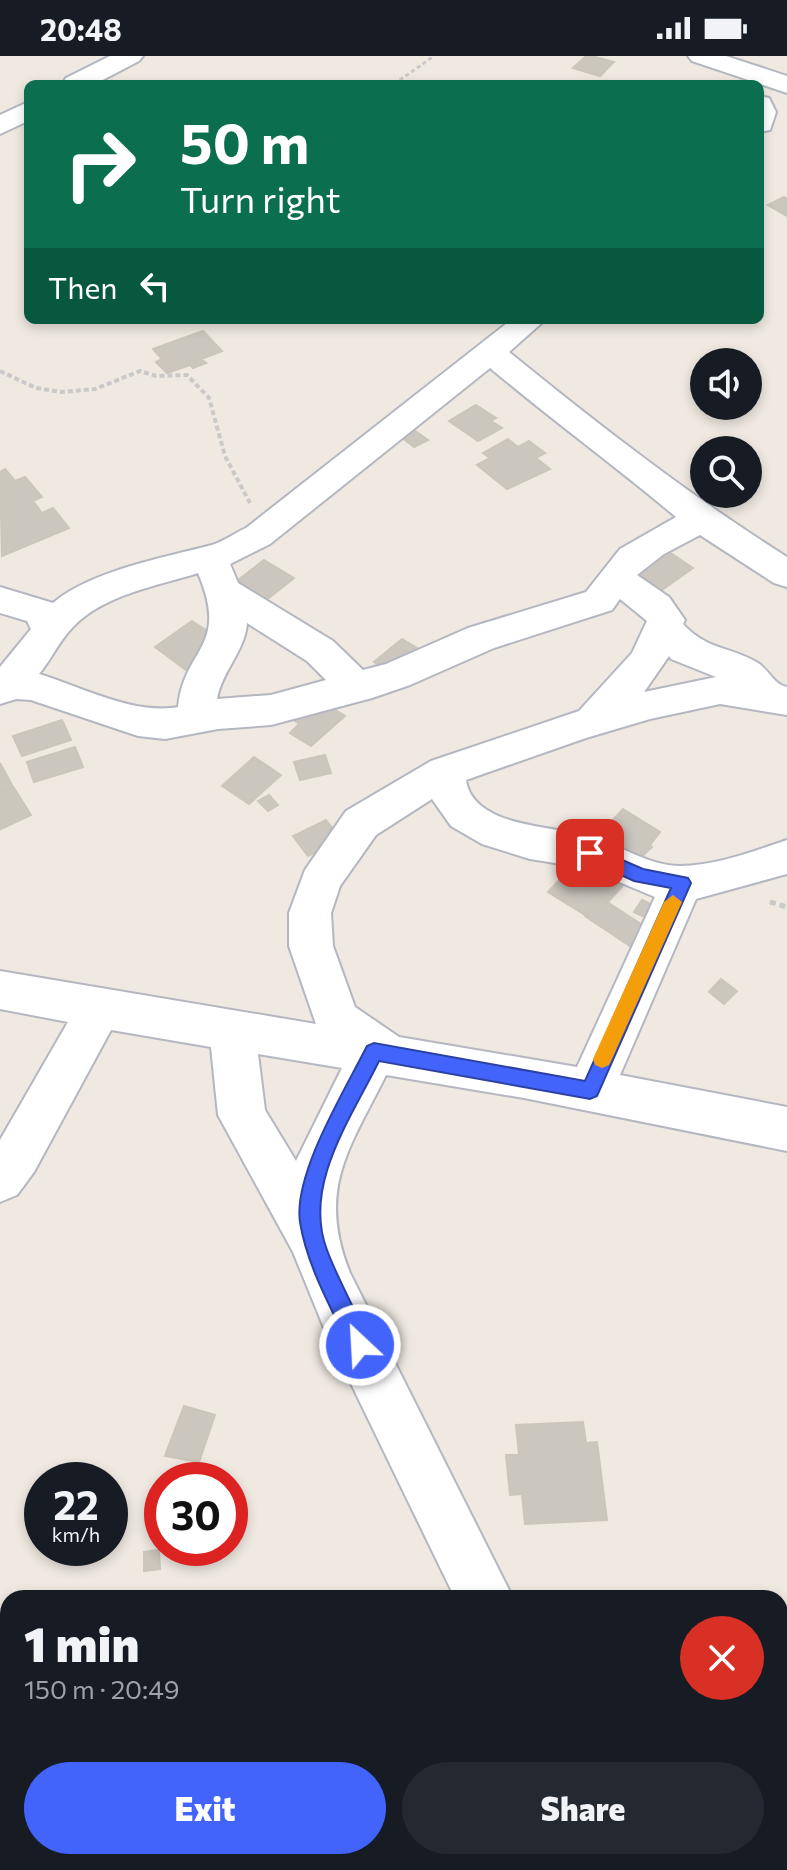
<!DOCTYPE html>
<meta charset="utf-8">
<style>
:root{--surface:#171b24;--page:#242831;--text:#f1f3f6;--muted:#9ea1a6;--accent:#4264fb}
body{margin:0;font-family:Commissioner,sans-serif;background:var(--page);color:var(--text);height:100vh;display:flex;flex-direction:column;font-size:30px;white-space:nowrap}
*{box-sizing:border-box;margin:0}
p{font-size:26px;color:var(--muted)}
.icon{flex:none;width:44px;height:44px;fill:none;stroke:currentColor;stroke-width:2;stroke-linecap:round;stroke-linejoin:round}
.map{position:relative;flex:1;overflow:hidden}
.panel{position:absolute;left:0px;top:1534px;width:788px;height:280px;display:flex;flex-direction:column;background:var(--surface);border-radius:24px 24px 0 0;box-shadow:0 4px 12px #0003}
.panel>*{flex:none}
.hud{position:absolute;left:24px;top:24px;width:740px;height:244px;border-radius:12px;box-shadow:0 4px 12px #0003;background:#0b6e4f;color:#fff;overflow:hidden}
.controls{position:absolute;left:690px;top:292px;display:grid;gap:16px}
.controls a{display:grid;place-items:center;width:72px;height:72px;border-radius:50%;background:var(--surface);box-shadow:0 4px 12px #0003;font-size:40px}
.speed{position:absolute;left:24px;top:1406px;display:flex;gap:16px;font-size:40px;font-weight:700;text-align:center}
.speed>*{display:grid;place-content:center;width:104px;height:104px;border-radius:50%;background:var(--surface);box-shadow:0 4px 12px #0003;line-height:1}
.speed small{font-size:20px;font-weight:400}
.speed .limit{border:12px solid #d22;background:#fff;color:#111}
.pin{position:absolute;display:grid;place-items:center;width:68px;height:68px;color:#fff;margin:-34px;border-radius:16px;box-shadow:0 4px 12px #0006}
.me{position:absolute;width:88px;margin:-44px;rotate:335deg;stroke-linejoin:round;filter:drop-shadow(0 0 6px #0008)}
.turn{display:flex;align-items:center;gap:28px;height:168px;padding:0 24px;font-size:36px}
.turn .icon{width:104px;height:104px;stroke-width:2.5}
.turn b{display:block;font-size:56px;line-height:68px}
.then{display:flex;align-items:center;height:76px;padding:0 24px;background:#0003;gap:16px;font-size:30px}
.round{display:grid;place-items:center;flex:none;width:84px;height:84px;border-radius:42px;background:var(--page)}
.overview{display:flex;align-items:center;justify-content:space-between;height:136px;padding:0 24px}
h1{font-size:48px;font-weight:800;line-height:60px}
.action{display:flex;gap:16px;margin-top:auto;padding:16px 24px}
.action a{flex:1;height:92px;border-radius:48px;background:var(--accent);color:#fff;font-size:32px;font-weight:800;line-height:92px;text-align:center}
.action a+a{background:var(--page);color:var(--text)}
.status{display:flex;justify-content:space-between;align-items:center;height:56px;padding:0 40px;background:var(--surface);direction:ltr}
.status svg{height:22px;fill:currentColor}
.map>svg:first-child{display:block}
.building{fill:#cbc7bf;stroke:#cbc5ba;stroke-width:2}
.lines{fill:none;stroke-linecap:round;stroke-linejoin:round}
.street-casing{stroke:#b4b7c1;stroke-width:4}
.path-far2{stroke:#c9c9c9;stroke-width:3;stroke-dasharray:4 3;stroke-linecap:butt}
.path-far1{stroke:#c9c9c9;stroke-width:4;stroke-dasharray:5 3;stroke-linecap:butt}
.path{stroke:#c9c9c9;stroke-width:5;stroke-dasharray:6 4;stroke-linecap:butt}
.street{fill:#fff;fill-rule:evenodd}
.route{fill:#4264fb;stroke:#2b41a3;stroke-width:2}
.slow{fill:#f59e0b}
</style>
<div class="status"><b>20:48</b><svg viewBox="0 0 49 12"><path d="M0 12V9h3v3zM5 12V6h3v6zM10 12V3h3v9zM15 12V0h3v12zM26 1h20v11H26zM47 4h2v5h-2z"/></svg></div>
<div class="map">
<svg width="787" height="1814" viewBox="0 0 787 1814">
<rect width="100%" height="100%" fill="#efe9e1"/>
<!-- building -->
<path class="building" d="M 586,0 L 592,0 L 614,6 L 600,20 L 573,12 Z
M 784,141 L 787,143 L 787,160 L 768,149 Z
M 203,275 L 222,295 L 201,303 L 206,307 L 193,312 L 190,309 L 167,317 L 156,306 L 162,303 L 153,293 Z
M 476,349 L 496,362 L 491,365 L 502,372 L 478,385 L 449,365 Z
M 414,374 L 428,384 L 414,391 L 401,381 Z
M 508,383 L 518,391 L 529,385 L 545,397 L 536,402 L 550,413 L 507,433 L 477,409 L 490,402 L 483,397 Z
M 5,413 L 15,425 L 25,421 L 42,441 L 33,445 L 42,457 L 53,452 L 69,472 L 2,500 L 0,416 Z
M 660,490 L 693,512 L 652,541 L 620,518 Z
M 264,504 L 294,522 L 260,549 L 229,531 Z
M 192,565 L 223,585 L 186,614 L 155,591 Z
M 402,583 L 422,595 L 394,619 L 374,606 Z
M 319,644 L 345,660 L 311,690 L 290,677 L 299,668 L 295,665 Z
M 62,664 L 71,684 L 22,700 L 13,680 Z
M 75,691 L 83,711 L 34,726 L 27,706 Z
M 325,699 L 331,717 L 300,724 L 294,706 Z
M 254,701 L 281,719 L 249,748 L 222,730 Z
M 0,707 L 13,731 L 0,736 Z
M 14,732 L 31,759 L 1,773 L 0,738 Z
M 269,739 L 278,749 L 268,755 L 258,745 Z
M 623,753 L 660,776 L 650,789 L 652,791 L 637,805 L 591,787 Z
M 326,764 L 341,783 L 308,800 L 293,780 Z
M 581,800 L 625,827 L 609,845 L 601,841 L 585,859 L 548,836 Z
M 601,842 L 656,878 L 639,896 L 585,860 Z
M 642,844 L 659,852 L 651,864 L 634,856 Z
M 721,923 L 737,935 L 724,948 L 709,936 Z
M 184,1350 L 215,1359 L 199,1406 L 165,1400 Z
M 583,1366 L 586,1387 L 597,1386 L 607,1464 L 525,1468 L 522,1438 L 510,1439 L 506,1399 L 519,1399 L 516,1369 Z
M 159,1494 L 160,1513 L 144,1515 L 144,1496 Z
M 532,1806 L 575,1806 L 578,1814 L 535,1814 Z"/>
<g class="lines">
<!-- street casing -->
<g class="street-casing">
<path id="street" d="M 110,0 L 143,0 L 139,5 L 95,28 L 62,28 L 66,22 Z
M 688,0 L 726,0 L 787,20 L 787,37 L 692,5 Z
M 760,40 L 769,42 L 776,56 L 770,74 L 760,76 Z
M 28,46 L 28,65 L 0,78 L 0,59 Z
M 511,264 L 545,264 L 509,296 C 599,369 690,440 787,501 L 787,531 L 774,527 L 700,479 L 664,498 L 637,519 L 669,541 L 685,564 L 683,568 C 708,595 730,590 758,607 C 769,614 774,629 787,631 L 787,659 L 720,648 L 650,663 L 586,682 L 466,724 C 473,773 559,770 593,781 C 621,790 650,810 680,810 C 716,810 754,795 787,784 L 787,818 L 696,843 L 620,1019 L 787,1051 L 787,1095 L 524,1042 L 386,1019 C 350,1092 316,1133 350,1217 L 513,1542 L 455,1542 L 324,1272 L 293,1196 L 218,1059 L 211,991 L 111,974 L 34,1116 L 17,1139 L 0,1146 L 0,1084 L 68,966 L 0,953 L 0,915 L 316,968 L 289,890 L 289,857 L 305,814 L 346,755 L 431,705 L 579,655 L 632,597 L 647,565 L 620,543 L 612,554 L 494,592 L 410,629 L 372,642 L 271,669 L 218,673 L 165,683 L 138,680 L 31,644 L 16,643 L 0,648 L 0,611 L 31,573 L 27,565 L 0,557 L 0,531 L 53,547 C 90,515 166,501 212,489 C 223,486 235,477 246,472 ZM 490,312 C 551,363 615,410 676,461 L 620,493 L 586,536 L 468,572 L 386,608 L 363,614 L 333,585 L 238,527 L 230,508 L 270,488 ZM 198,517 C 230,592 184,591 178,651 C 133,659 82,631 39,618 C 51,604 59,585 72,572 C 102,539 157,530 198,517 ZM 247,567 L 307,605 L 326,624 L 271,639 L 217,643 C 222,615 245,595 247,567 ZM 669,600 L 671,603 L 716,621 L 644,636 ZM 432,743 L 451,770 L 482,788 L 530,803 L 586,812 L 655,841 L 577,1011 L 399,981 L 355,951 L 333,890 L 331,857 L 340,830 L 376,779 ZM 258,998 L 342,1012 L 296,1105 L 265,1054 Z
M 483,1806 L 546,1806 L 543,1814 L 480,1814 Z
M 568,1806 L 630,1806 L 633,1814 L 571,1814 Z"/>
</g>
<!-- path-far2 -->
<path class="path-far2" d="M 394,28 L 434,0"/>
<!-- path-far1 -->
<path class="path-far1" d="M 0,315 L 36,332 L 61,336 L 95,333 L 140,315 L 156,320 L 187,319 L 209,342 L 225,400 L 250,447"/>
<!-- path -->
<path class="path" d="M 770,846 L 787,851"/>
<!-- street -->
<use href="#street" class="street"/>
</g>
<!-- route -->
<path class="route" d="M 590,790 L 643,813 L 688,822 L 691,827 L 597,1040 L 590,1043 L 379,1005 C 352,1061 302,1129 327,1194 C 339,1226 357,1257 371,1289 L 367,1296 L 360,1299 L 352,1296 C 333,1255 307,1211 300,1166 C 293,1118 345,1034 367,990 L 374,987 L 585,1025 L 671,832 L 634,825 L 584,802 L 582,797 Z"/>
<!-- slow -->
<path class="slow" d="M 673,839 L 682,846 L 612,1003 L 609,1009 L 602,1012 L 595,1009 L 593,1003 L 664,846 Z"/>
</svg>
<div class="controls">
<a><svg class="icon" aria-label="sound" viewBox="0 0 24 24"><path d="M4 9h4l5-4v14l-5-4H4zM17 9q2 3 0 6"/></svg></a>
<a><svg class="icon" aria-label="search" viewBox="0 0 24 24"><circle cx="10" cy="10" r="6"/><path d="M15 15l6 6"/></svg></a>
</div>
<div class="speed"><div>22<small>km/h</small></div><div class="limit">30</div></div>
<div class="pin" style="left:590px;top:797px;background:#d93025"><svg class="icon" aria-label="arrive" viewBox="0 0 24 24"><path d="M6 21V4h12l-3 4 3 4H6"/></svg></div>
<svg class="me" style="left:360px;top:1289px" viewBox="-20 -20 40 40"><circle r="17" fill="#4264fb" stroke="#fff" stroke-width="3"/><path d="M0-11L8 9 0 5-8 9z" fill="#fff"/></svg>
<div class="hud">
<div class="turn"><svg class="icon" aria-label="right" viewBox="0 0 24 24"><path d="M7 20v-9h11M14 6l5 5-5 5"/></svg><div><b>50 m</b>Turn right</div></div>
<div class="then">Then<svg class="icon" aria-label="left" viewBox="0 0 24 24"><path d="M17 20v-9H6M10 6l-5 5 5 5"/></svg></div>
</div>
<section class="panel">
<div class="overview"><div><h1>1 min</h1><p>150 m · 20:49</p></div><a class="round" style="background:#d93025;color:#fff"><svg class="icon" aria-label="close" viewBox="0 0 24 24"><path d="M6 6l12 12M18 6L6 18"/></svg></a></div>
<div class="action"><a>Exit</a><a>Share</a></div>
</section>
</div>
